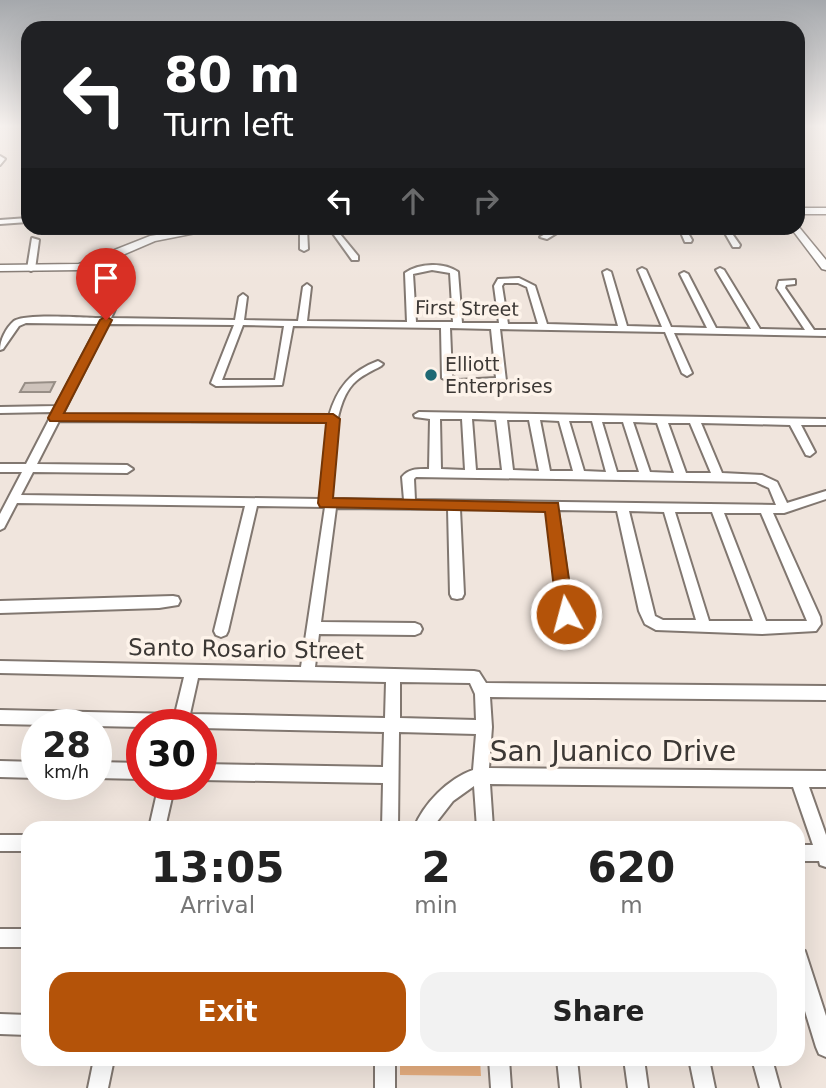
<!DOCTYPE html>
<style>
:root{--surface:#fff;--page:#f2f2f2;--text:#222;--muted:#767676;--accent:#b45309}
body{margin:0;font-family:"DejaVu Sans",sans-serif;background:var(--page);color:var(--text);height:100vh;display:flex;flex-direction:column;font-size:26px;white-space:nowrap}
*{box-sizing:border-box;margin:0}
p{font-size:23px;color:var(--muted)}
.icon{flex:none;width:38px;height:38px;fill:none;stroke:currentColor;stroke-width:2;stroke-linecap:round;stroke-linejoin:round}
.map{position:relative;flex:1;overflow:hidden}
.drawer{position:absolute;left:21px;top:821px;width:784px;height:245px;display:flex;flex-direction:column;background:var(--surface);border-radius:21px;box-shadow:0 7px 28px #0002}
.drawer>*{flex:none}
.hud{position:absolute;left:21px;top:21px;width:784px;height:214px;border-radius:21px;box-shadow:0 7px 28px #0002;background:#202124;color:#fff;overflow:hidden}
.speed{position:absolute;left:21px;top:709px;display:flex;gap:14px;font-size:35px;font-weight:700;text-align:center}
.speed>*{display:grid;place-content:center;width:91px;height:91px;border-radius:50%;background:var(--surface);box-shadow:0 7px 28px #0002;line-height:1}
.speed small{font-size:18px;font-weight:400}
.speed .limit{border:10px solid #d22;background:#fff;color:#111}
.pin{position:absolute;display:grid;place-items:center;width:60px;height:60px;color:#fff;margin:-72px -30px;border-radius:50% 50% 50% 0;rotate:-45deg;box-shadow:0 0 7px #0007}
.pin .icon{rotate:45deg}
.me{position:absolute;width:77px;margin:-38px;rotate:353deg;stroke-linejoin:round;filter:drop-shadow(0 0 5px #0008)}
.turn{display:flex;align-items:center;gap:24px;height:147px;padding:0 28px;font-size:32px}
.turn .icon{width:91px;height:91px;stroke-width:2.5}
.turn b{display:block;font-size:49px;line-height:60px}
.lanes{display:flex;align-items:center;height:66px;padding:0 28px;background:#0003;justify-content:center;gap:35px;direction:ltr}
.lanes .off{opacity:.35}
.eta{display:flex;justify-content:space-evenly;align-items:center;height:119px;text-align:center}
.eta b{font-size:42px;font-weight:800;line-height:49px}
.cta{display:flex;gap:14px;margin-top:auto;padding:14px 28px}
.cta a{flex:1;height:80px;border-radius:21px;background:var(--accent);color:#fff;font-size:28px;font-weight:800;line-height:80px;text-align:center}
.cta a+a{background:var(--page);color:var(--text)}
.map>svg:first-child{display:block}
.green{fill:#e7af80}
.building{fill:#cec3bb;stroke:#978e86;stroke-width:2}
.lines{fill:none;stroke-linecap:round;stroke-linejoin:round}
.minor-casing{stroke:#817770;stroke-width:4}
.major-casing{stroke:#817770;stroke-width:3}
.minor{fill:#fff;fill-rule:evenodd}
.major{fill:#fff;fill-rule:evenodd}
.route{fill:#b45309;stroke:#753606;stroke-width:2}
.poi-dot{fill:#1f6974;stroke:#fdf3ea;stroke-width:2.5}
.labels{text-anchor:middle;stroke-width:7;stroke-linejoin:round;paint-order:stroke}
.far-street-label{font-size:19px;fill:#3c3835;stroke:#fdf3ea}
.far-poi-label{font-size:19px;fill:#3c3835;stroke:#fdf3ea;text-anchor:start}
.street-label{font-size:23px;fill:#3c3835;stroke:#fdf3ea}
.near-street-label{font-size:28px;fill:#3c3835;stroke:#fdf3ea}
</style>
<div class="map">
<svg width="826" height="1088" viewBox="0 0 826 1088">
<rect width="100%" height="100%" fill="#f0e5dd"/>
<!-- green -->
<path class="green" d="M 400,1059 L 480,1059 L 481,1076 L 400,1075 Z"/>
<!-- building -->
<path class="building" d="M 55,382 L 50,392 L 20,392 L 25,383 Z"/>
<g class="lines">
<!-- minor casing -->
<g class="minor-casing">
<path id="minor" d="M 0,156 L 5,159 L 0,165 Z
M 28,218 L 28,222 L 0,224 L 0,220 Z
M 300,228 L 307,228 L 308,249 L 304,251 L 300,249 Z
M 329,228 L 335,228 L 358,256 L 358,260 L 352,260 Z
M 453,228 L 467,228 L 468,229 L 464,231 Z
M 556,228 L 565,228 L 547,239 L 540,237 Z
M 679,228 L 685,228 L 692,240 L 691,242 L 685,242 Z
M 722,228 L 728,228 L 740,245 L 739,247 L 733,247 Z
M 32,238 L 39,240 L 35,269 L 31,271 L 27,269 Z
M 97,259 L 103,259 C 120,286 126,288 111,318 L 235,320 L 239,297 L 243,294 L 247,297 L 244,320 L 298,321 L 303,287 L 307,284 L 311,287 L 307,321 L 407,322 L 405,273 C 419,263 444,262 458,272 L 462,323 L 499,323 L 494,286 L 498,279 L 519,278 L 535,286 L 547,324 L 618,326 L 603,272 L 607,270 L 611,272 L 627,326 L 662,327 L 638,270 L 642,268 L 646,270 L 671,327 L 707,328 L 680,274 L 684,272 L 688,274 L 716,328 L 751,329 L 716,270 L 720,268 L 724,270 L 760,329 L 805,330 L 777,288 L 779,281 L 795,280 L 795,284 L 786,285 L 785,288 L 814,330 L 826,330 L 826,336 L 674,333 L 692,373 L 687,376 L 682,373 L 665,332 L 500,329 L 506,381 L 504,383 L 458,386 L 442,378 L 441,328 L 293,326 L 282,385 L 216,386 L 211,383 L 234,325 L 108,324 L 62,415 L 329,416 C 337,388 351,371 378,361 L 383,364 L 381,366 C 372,371 360,376 353,384 C 331,408 333,468 331,499 L 404,500 L 402,477 C 409,468 419,469 429,469 L 430,419 L 415,417 L 414,415 L 419,412 L 826,419 L 826,425 L 801,425 L 815,452 L 810,456 L 806,455 L 790,425 L 701,423 L 722,473 L 762,475 L 777,482 L 787,503 L 826,491 L 826,499 L 784,513 L 773,513 L 820,617 L 821,624 L 816,631 L 762,634 L 656,630 L 645,624 L 639,611 L 617,511 L 558,510 L 576,641 L 574,645 L 569,647 L 564,645 L 562,641 L 547,510 L 460,509 L 464,594 L 462,598 L 457,599 L 452,598 L 450,594 L 448,509 L 336,508 L 321,622 L 415,623 L 420,625 L 422,629 L 420,633 L 415,635 L 319,634 L 315,667 L 474,671 L 479,672 L 486,683 L 826,686 L 826,700 L 490,697 L 492,727 L 489,768 L 826,771 L 826,787 L 809,787 L 826,835 L 826,867 L 820,865 L 819,861 L 798,861 L 798,845 L 813,845 L 793,787 L 490,784 L 493,828 L 477,828 L 474,786 L 453,801 L 432,828 L 414,828 C 424,803 448,779 473,770 L 476,734 L 399,732 L 398,828 L 382,828 L 383,783 L 201,780 L 201,764 L 383,767 L 384,732 L 201,728 L 201,724 L 142,724 L 142,727 L 0,724 L 0,710 L 175,714 L 184,677 L 0,673 L 0,661 L 301,667 L 325,507 L 257,506 L 228,631 L 226,635 L 221,637 L 216,635 L 214,631 L 245,506 L 17,503 L 4,528 L 0,530 L 0,514 L 22,472 L 0,472 L 0,464 L 26,464 L 53,412 L 0,413 L 0,407 L 56,406 L 99,324 L 26,323 L 19,326 L 3,349 L 0,350 C 0,340 6,328 14,321 C 26,313 85,318 102,318 C 118,289 113,287 96,261 ZM 432,270 L 450,273 L 453,322 L 416,322 L 413,274 ZM 504,283 L 518,283 L 527,287 L 538,324 L 508,324 L 502,286 ZM 243,325 L 284,326 L 275,380 L 222,380 ZM 450,328 L 491,329 L 496,378 L 459,380 L 452,376 ZM 440,419 L 462,419 L 465,470 L 441,469 ZM 472,419 L 496,420 L 502,470 L 476,470 ZM 507,420 L 529,420 L 539,471 L 513,470 ZM 540,420 L 559,421 L 573,471 L 550,471 ZM 59,421 L 328,422 L 320,499 L 21,495 L 33,472 L 127,473 L 133,469 L 127,465 L 37,464 ZM 569,421 L 592,421 L 606,472 L 584,471 ZM 602,422 L 623,422 L 639,472 L 617,472 ZM 633,422 L 657,423 L 674,473 L 650,472 ZM 668,423 L 690,423 L 711,473 L 686,473 ZM 416,477 L 756,482 L 769,488 L 776,505 L 415,500 L 414,479 ZM 629,511 L 664,512 L 696,620 L 663,620 L 655,616 ZM 675,512 L 712,512 L 753,621 L 709,621 ZM 724,513 L 761,513 L 807,621 L 766,621 ZM 198,678 L 386,682 L 385,718 L 190,714 ZM 400,682 L 470,683 L 475,694 L 476,720 L 400,718 Z
M 173,596 L 178,597 L 180,601 L 178,605 L 159,608 L 0,613 L 0,601 Z
M 0,761 L 37,762 L 37,778 L 0,777 Z
M 96,762 L 142,763 L 142,779 L 96,778 Z
M 159,784 L 175,784 L 165,828 L 149,828 Z
M 0,835 L 28,835 L 28,851 L 0,851 Z
M 0,929 L 28,929 L 28,947 L 0,947 Z
M 798,949 L 805,951 L 826,1016 L 826,1057 L 819,1054 L 816,1047 L 798,988 Z
M 0,1014 L 28,1015 L 28,1035 L 0,1034 Z
M 94,1059 L 114,1059 L 108,1088 L 88,1088 Z
M 375,1059 L 395,1059 L 395,1088 L 375,1088 Z
M 489,1059 L 509,1059 L 511,1088 L 491,1088 Z
M 557,1059 L 577,1059 L 580,1088 L 560,1088 Z
M 624,1059 L 644,1059 L 648,1088 L 628,1088 Z
M 689,1059 L 709,1059 L 715,1088 L 695,1088 Z
M 752,1059 L 772,1059 L 780,1088 L 760,1088 Z"/>
</g>
<!-- major casing -->
<g class="major-casing">
<path id="major" d="M 798,208 L 826,208 L 826,214 L 798,214 Z
M 798,226 L 826,260 L 826,270 L 822,269 L 791,228 Z
M 201,228 L 221,228 L 155,241 L 104,263 L 80,270 L 0,271 L 0,265 L 79,264 L 150,236 Z"/>
</g>
<!-- minor -->
<use href="#minor" class="minor"/>
<!-- major -->
<use href="#major" class="major"/>
</g>
<!-- sky -->
<linearGradient id="sky" x2="0" y2="1"><stop stop-color="#a5a8ac"/><stop offset="0.45" stop-color="#f8f3f0"/><stop offset="1" stop-color="#f8f3f0" stop-opacity="0"/></linearGradient>
<rect width="826" height="280" fill="url(#sky)"/>
<!-- route -->
<path class="route" d="M 106,316 L 112,320 L 64,413 L 333,414 L 340,419 L 333,498 L 558,503 L 574,614 L 572,619 L 566,622 L 559,619 L 557,614 L 545,512 L 320,507 L 318,503 L 326,423 L 50,421 L 48,418 L 100,320 Z"/>
<!-- markers -->
<circle class="poi-dot" cx="431" cy="375" r="7"/>
<g class="labels">
<!-- far-street labels -->
<g class="far-street-label">
<text transform="translate(467 308) rotate(1)" y="7">First Street</text>
</g>
<!-- far-poi labels -->
<g class="far-poi-label">
<text x="445" y="371">Elliott<tspan x="445" dy="22">Enterprises</tspan></text>
</g>
<!-- street labels -->
<g class="street-label">
<text transform="translate(246 649) rotate(1)" y="8">Santo Rosario Street</text>
</g>
<!-- near-street labels -->
<g class="near-street-label">
<text x="613" y="761">San Juanico Drive</text>
</g>
</g>
</svg>
<div class="speed"><div>28<small>km/h</small></div><div class="limit">30</div></div>
<div class="pin" style="left:106px;top:320px;background:#d93025"><svg class="icon" aria-label="arrive" viewBox="0 0 24 24"><path d="M6 21V4h12l-3 4 3 4H6"/></svg></div>
<svg class="me" style="left:566px;top:614px" viewBox="-20 -20 40 40"><circle r="17" fill="#b45309" stroke="#fff" stroke-width="3"/><path d="M0-11L8 9 0 5-8 9z" fill="#fff"/></svg>
<div class="hud">
<div class="turn"><svg class="icon" aria-label="left" viewBox="0 0 24 24"><path d="M17 20v-9H6M10 6l-5 5 5 5"/></svg><div><b>80 m</b>Turn left</div></div>
<div class="lanes"><svg class="icon" aria-label="left" viewBox="0 0 24 24"><path d="M17 20v-9H6M10 6l-5 5 5 5"/></svg><svg class="icon off" aria-label="ahead" viewBox="0 0 24 24"><path d="M12 20V5M6 11l6-6 6 6"/></svg><svg class="icon off" aria-label="right" viewBox="0 0 24 24"><path d="M7 20v-9h11M14 6l5 5-5 5"/></svg></div>
</div>
<section class="drawer">
<div class="eta">
<div><b>13:05</b><p>Arrival</p></div>
<div><b>2</b><p>min</p></div>
<div><b>620</b><p>m</p></div>
</div>
<div class="cta"><a>Exit</a><a>Share</a></div>
</section>
</div>
